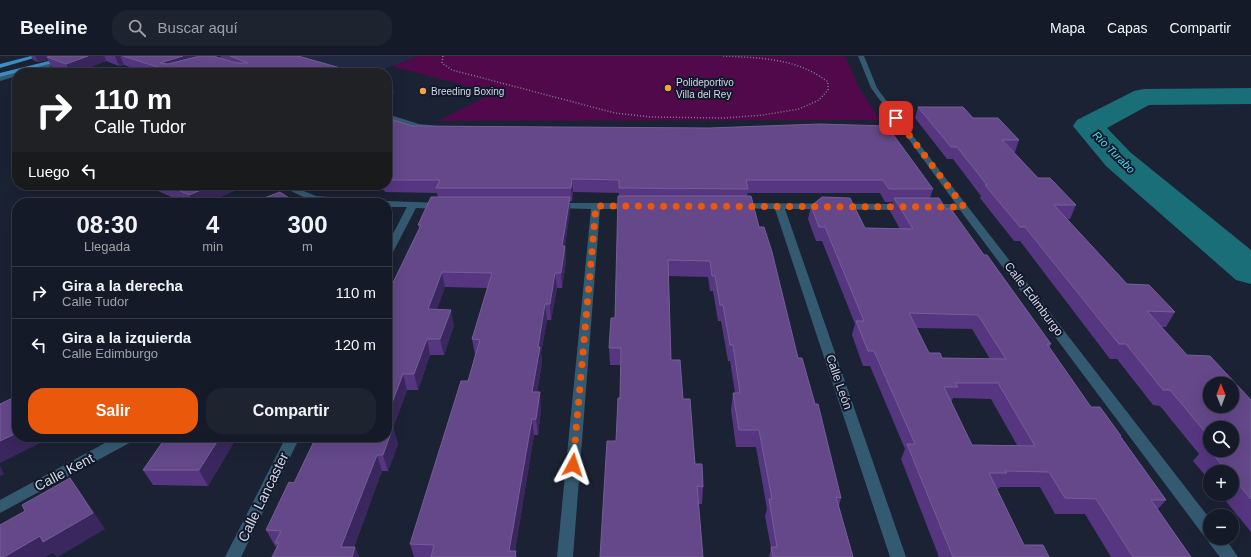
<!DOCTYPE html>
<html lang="es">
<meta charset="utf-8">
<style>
:root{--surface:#141a27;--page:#1d232f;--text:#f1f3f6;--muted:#9da1a7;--line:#333844;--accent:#ea580c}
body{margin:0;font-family:Arial,sans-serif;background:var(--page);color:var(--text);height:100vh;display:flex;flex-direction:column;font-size:15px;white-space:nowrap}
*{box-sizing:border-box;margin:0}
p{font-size:13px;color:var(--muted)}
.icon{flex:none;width:22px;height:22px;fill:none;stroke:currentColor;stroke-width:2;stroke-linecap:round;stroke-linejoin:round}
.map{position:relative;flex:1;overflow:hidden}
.panel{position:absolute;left:12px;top:142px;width:380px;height:244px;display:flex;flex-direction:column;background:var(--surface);border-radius:16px;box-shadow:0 4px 16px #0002,0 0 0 1px var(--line)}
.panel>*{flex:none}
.guide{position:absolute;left:12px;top:12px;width:380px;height:122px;border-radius:16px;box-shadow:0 4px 16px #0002,0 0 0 1px var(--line);background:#202124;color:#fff;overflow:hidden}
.needle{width:26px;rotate:359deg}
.controls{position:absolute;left:1203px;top:321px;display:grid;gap:8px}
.controls a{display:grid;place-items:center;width:36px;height:36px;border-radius:50%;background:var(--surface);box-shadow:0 4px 16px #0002,0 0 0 1px var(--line);font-size:20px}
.pin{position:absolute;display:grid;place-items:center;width:34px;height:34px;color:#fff;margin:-17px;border-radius:8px;box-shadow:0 2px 6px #0006}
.me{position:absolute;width:44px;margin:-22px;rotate:5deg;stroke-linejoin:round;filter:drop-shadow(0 0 3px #0008)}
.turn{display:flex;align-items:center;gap:14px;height:84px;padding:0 16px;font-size:18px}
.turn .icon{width:52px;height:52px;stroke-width:2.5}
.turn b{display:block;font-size:28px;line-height:34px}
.then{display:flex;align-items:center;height:38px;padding:0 16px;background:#0003;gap:8px;font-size:15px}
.eta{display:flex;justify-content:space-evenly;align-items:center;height:68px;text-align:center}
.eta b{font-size:24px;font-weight:700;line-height:28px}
.cta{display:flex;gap:8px;margin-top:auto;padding:8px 16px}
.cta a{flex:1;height:46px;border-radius:16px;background:var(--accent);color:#fff;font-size:16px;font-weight:700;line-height:46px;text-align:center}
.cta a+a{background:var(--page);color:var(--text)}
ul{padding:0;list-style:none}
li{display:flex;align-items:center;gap:12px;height:52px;padding:0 16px;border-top:1px solid var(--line)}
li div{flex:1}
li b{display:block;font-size:15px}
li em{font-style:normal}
header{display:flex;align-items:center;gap:24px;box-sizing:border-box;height:56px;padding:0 20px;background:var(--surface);border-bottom:1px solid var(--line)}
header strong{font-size:19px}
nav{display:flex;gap:22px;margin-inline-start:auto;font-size:14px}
.search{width:280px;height:36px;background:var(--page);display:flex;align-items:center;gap:10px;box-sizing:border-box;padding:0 14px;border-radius:16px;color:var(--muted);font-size:15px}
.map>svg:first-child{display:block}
.built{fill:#222a43}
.green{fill:#52094b}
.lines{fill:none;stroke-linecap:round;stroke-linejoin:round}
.river{fill:#196e78;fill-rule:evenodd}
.path{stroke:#7d8392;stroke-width:1.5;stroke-dasharray:1 2;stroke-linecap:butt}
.minor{fill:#345a71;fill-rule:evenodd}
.primary{fill:#3a8fc0;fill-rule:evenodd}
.wall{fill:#563680;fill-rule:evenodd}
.shaded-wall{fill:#39275d}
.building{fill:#64488a;stroke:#755e98;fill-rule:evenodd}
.route{stroke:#ea580c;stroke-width:7;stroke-dasharray:0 12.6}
.poi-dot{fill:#f4a444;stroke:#12182a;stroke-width:1.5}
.labels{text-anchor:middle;stroke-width:4;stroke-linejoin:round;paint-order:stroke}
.far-poi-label{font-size:10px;fill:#d3d8e4;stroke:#12182a;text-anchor:start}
.far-water-label{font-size:11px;font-style:italic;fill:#3edced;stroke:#12182a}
.street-label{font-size:12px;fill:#d3d8e4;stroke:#12182a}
.near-street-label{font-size:14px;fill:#d3d8e4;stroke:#12182a}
</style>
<header>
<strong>Beeline</strong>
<div class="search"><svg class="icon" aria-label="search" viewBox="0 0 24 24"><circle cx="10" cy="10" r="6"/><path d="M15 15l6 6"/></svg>Buscar aquí</div>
<nav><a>Mapa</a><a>Capas</a><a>Compartir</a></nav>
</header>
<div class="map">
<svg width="1251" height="501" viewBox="0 0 1251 501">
<rect width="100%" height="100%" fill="#1b2234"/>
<!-- built -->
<path class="built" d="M 240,0 L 419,0 L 374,17 L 280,17 Z"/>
<!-- green -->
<path class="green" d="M 419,0 L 845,0 L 857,28 L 880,64 L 438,65 L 493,37 L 392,10 Z"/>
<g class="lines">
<!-- river -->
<path class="river" d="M 1251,32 L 1251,48 L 1149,49 L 1107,72 L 1130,96 L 1251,194 L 1251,228 L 1236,224 L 1106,110 L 1073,70 L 1077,64 L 1134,35 L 1144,33 Z"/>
<!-- path -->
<path class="path" d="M 443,0 L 442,7 L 452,14 L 615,57 L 651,61 L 725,62 L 763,59 L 799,53 L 819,44 L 828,34 L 828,26 C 797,2 761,2 723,0"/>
<!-- minor -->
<path class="minor" d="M 75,0 L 84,0 L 29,17 L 17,17 L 17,20 L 0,25 L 0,21 Z
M 858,0 L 864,0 L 877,32 L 906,71 L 1210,463 L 1210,482 L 1225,482 L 1238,501 L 1220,501 L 1209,487 L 1208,481 L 1204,480 L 960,154 L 929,153 L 929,149 L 932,148 L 956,148 L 871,32 Z
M 387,58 L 419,68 L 439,70 L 443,72 C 433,80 399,66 387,62 Z
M 278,129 L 289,129 L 316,140 L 373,144 L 377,147 L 314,146 Z
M 387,145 L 442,147 L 446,150 L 442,153 L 416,152 L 392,198 L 387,201 L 387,189 L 407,151 L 387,151 L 387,147 L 383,147 Z
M 556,147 L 632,147 L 636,150 L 632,153 L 600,153 L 573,501 L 557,501 L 591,153 L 553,152 L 552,150 Z
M 740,147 L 906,148 L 910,151 L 906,154 L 785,153 L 906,501 L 890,501 L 775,153 L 737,152 L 736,150 Z
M 116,381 L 135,381 L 133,385 L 0,457 L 0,444 Z
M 286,381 L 300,381 L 241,501 L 225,501 Z"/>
<!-- primary -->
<path class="primary" d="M 31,0 L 41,0 L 0,12 L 0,8 Z
M 69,0 L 79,0 L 0,21 L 0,17 Z"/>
</g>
<!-- wall -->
<path class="wall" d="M 31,0 L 218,0 L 216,1 L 221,2 L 220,0 L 298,0 L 358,17 L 148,17 L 124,9 L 119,10 L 106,5 L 75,17 L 68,17 L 52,11 L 48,4 L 38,6 L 33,4 Z
M 918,51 L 973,62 L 1019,84 L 1015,96 L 1014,96 L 1038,122 L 1076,149 L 1070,163 L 1066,163 L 1127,228 L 1175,256 L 1166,271 L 1161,271 L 1187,299 L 1251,344 L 1251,476 L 1220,438 L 1232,438 L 1232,416 L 1210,416 L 1210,425 L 1193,405 L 1199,398 L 1160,350 L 1153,349 L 1117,303 L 1110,303 L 1020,185 L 1014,185 L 980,142 L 981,140 L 953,103 L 947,103 L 915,62 ZM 1210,372 L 1232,394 L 1210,394 Z
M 387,62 L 412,70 L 709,72 L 933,133 L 930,142 L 946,153 L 984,199 L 1051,288 L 1049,292 L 1091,351 L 1121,380 L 1121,381 L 1166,444 L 1158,453 L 1191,501 L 1111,501 L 1085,458 L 1055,458 L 1040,431 L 1000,431 L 998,433 L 997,433 L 1024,489 L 1049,501 L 939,501 L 901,403 L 905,393 L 870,310 L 863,310 L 852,279 L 855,268 L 822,185 L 816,185 L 808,163 L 811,150 L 865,172 L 900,173 L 890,155 L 893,146 L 885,146 L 880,137 L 748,137 L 747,140 L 759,171 L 798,302 L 841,442 L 839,450 L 853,501 L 769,501 L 771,492 L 765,460 L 767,453 L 756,391 L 736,391 L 731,354 L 733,337 L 735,337 L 730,305 L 728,305 L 721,265 L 718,265 L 713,235 L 710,235 L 708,221 L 668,220 L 671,304 L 683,343 L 695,408 L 703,431 L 702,448 L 698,448 L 616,385 L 620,342 L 621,309 L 610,309 L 609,292 L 615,262 L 619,137 L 573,136 L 572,145 L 570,145 L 570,154 L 565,190 L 566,205 L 562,232 L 557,232 L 551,264 L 547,264 L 541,297 L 542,307 L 537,336 L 541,352 L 538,379 L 534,379 L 515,495 L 517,501 L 414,501 L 410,488 L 468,325 L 475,299 L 472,283 L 488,232 L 445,231 L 437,253 L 454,269 L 444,299 L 430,299 L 418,334 L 407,334 L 393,372 L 398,388 L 388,415 L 382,415 L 354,491 L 355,491 L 359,501 L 272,501 L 277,491 L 275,490 L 266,474 L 294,427 L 387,381 L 419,172 L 418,169 L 438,141 L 437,137 L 385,136 L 384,134 L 353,133 L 352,129 L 387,129 ZM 916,272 L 972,273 L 990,303 L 942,302 L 929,297 ZM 953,342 L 991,343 L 1017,389 L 972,389 L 951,347 Z
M 154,129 L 247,129 L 207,147 L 184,147 L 156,134 Z
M 166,381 L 237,381 L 208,430 L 153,429 L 143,414 Z"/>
<!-- shaded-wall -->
<path class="shaded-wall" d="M 35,0 L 63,0 L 47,1 L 48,4 L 38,6 Z
M 88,0 L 104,0 L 106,5 L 75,17 L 71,17 L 66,8 Z
M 115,0 L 120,0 L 124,9 L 119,10 Z
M 183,0 L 218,0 L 171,15 L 160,7 Z
M 392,27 L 394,38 L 387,40 L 387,29 Z
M 17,90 L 17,96 L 14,91 Z
M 572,123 L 573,136 L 572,145 L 571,132 Z
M 213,129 L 247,129 L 207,147 L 193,147 L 189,139 Z
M 570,141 L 570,154 L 563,205 L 562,190 Z
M 565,190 L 566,205 L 562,232 L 561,217 Z
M 442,216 L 445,231 L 432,269 L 428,253 Z
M 555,217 L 557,232 L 551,264 L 550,248 Z
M 545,248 L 547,264 L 541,297 L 542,307 L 534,352 L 532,336 L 538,291 Z
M 451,254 L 454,269 L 444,299 L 440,283 Z
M 427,283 L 430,299 L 418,334 L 414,318 Z
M 403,318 L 407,334 L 393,372 L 398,388 L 388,415 L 383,399 L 387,381 L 387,360 Z
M 540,336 L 541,352 L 538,379 L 536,363 Z
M 532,363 L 534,379 L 514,501 L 509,495 Z
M 17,377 L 17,381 L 52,381 L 0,407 L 0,385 Z
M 220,381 L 237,381 L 208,430 L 199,414 Z
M 377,399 L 382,415 L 350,501 L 341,491 Z
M 0,410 L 4,418 L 0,420 Z
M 70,422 L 82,438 L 105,473 L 58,501 L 57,501 L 53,497 L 45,501 L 4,501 L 40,480 Z
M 355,491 L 359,501 L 352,501 Z"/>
<!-- building -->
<path class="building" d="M 51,0 L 88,0 L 66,8 L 47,1 Z
M 123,0 L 183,0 L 160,7 L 168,8 L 200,0 L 213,0 L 236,7 L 248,7 L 230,0 L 298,0 L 358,17 L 176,17 Z
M 387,25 L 392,27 L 387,29 Z
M 918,51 L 963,51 L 973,62 L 998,62 L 1019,84 L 1002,84 L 1038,122 L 1050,122 L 1076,149 L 1054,149 L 1127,228 L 1149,229 L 1175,256 L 1147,255 L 1187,299 L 1210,300 L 1251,344 L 1251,443 L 1232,421 L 1232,416 L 1228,416 L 1206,390 L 1210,390 L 1210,394 L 1232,394 L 1232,372 L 1210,372 L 1210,382 L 1170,334 L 1163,334 L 1126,288 L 1119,288 L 1025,171 L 1020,171 L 985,129 L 987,129 L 957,91 L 951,91 ZM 1210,328 L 1232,328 L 1232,350 L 1210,350 Z
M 387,62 L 412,70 L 709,72 L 820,68 L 887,70 L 933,133 L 889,133 L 883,124 L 746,124 L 748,133 L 619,132 L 619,124 L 572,123 L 571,132 L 436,132 L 440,124 L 387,124 Z
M 17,87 L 17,90 L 14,91 L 13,89 Z
M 167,129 L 213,129 L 189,139 Z
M 280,136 L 297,147 L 251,147 Z
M 618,140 L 751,140 L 759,171 L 764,171 L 772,196 L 798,302 L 802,302 L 815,348 L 818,348 L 841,442 L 836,441 L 853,501 L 773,501 L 771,491 L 777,491 L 769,443 L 772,443 L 759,374 L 739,374 L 733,337 L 740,337 L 733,289 L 730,289 L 723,249 L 720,249 L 715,220 L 712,220 L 710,205 L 668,204 L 671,304 L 680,304 L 683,343 L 690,343 L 695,408 L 702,408 L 703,431 L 697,430 L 703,501 L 600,501 L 607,385 L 616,385 L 618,342 L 620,342 L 621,292 L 609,292 L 611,262 L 615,262 Z
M 431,141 L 570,141 L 562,190 L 565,190 L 561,217 L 555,217 L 550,248 L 545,248 L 538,291 L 540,291 L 532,336 L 540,336 L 536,363 L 532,363 L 509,495 L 516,495 L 515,501 L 431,501 L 434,489 L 410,488 L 461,325 L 468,325 L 480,284 L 472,283 L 492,217 L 442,216 L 428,253 L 451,254 L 440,283 L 427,283 L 414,318 L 403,318 L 387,360 L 387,239 L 421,169 L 418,169 Z
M 822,141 L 850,142 L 865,172 L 913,173 L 894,142 L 939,142 L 946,153 L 951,153 L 984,199 L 987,199 L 1051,288 L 1047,288 L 1091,351 L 1100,351 L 1121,380 L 1120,380 L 1166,444 L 1151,444 L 1191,501 L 1133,501 L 1096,443 L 1065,442 L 1049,416 L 1005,415 L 1007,417 L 989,417 L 1024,489 L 1043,489 L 1049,501 L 953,501 L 907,388 L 915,388 L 874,295 L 868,295 L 856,265 L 864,265 L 825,171 L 819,171 L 811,150 ZM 909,257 L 978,259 L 1006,303 L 942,302 L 940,297 L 929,297 ZM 955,327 L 998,327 L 1035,390 L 972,389 L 944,331 L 958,331 Z
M 17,340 L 17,377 L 0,385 L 0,348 Z
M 387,371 L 393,371 L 383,399 L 377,399 L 341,491 L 355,491 L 352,501 L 272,501 L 279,487 L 275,487 L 281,475 L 266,474 L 289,426 L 294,427 L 316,381 L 387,381 Z
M 166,381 L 220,381 L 199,414 L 143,414 Z
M 70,422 L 93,457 L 43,486 L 40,480 L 4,501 L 0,501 L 0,469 L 25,455 L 22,449 Z"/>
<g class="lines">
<!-- route -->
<path class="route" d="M 573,409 L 596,150 L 964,151 L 896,62"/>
</g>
<!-- markers -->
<g class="poi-dot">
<circle cx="668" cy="32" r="4"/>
<circle cx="423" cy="35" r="4"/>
</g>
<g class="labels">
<!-- far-poi labels -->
<g class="far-poi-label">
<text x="676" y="30">Polideportivo<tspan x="676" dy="12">Villa del Rey</tspan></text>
<text x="431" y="39">Breeding Boxing</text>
</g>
<!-- far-water labels -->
<g class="far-water-label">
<text transform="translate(1114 96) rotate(45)" y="4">Río Turabo</text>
</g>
<!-- street labels -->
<g class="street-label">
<text transform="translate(1034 243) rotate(53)" y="4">Calle Edimburgo</text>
<text transform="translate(839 326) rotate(71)" y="4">Calle León</text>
</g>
<!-- near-street labels -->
<g class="near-street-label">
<text transform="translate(64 416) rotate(-28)" y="5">Calle Kent</text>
<text transform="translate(263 441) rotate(-64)" y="5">Calle Lancaster</text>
</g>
</g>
</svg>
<div class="controls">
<a><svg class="needle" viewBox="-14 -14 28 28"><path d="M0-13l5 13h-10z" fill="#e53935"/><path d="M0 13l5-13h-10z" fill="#9da1a7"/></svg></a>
<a><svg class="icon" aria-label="search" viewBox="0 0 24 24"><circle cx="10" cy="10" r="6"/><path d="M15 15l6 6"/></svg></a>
<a>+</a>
<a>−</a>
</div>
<div class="pin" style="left:896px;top:62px;background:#d93025"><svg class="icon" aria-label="arrive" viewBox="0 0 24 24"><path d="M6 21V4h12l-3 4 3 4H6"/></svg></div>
<svg class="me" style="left:573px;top:409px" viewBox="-20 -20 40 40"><path d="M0-17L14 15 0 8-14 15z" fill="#ea580c" stroke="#fff" stroke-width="4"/></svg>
<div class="guide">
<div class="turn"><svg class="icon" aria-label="right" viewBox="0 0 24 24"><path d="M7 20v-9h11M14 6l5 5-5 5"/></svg><div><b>110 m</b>Calle Tudor</div></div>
<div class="then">Luego<svg class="icon" aria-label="left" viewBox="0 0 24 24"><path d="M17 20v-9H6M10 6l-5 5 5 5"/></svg></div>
</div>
<section class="panel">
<div class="eta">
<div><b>08:30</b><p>Llegada</p></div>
<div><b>4</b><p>min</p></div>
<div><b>300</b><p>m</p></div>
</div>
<ul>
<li><svg class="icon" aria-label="right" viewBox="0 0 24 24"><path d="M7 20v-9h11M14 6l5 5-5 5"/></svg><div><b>Gira a la derecha</b><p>Calle Tudor</p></div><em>110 m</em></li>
<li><svg class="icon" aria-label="left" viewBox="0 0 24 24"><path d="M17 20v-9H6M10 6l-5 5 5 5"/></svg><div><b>Gira a la izquierda</b><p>Calle Edimburgo</p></div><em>120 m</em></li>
</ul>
<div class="cta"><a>Salir</a><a>Compartir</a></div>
</section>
</div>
